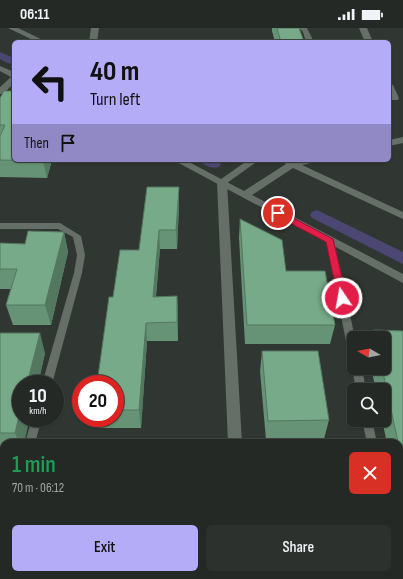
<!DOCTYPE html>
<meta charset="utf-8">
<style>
:root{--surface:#242926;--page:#2c312e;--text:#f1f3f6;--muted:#a3a6a7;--line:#414543;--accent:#b5acf8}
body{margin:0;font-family:"Sofia Sans Condensed",sans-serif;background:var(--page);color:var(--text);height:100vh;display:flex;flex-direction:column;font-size:15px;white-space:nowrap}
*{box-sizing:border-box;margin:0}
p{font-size:13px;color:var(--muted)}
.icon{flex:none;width:22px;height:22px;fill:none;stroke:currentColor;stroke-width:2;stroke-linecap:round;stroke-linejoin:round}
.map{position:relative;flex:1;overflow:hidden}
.panel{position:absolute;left:0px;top:411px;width:403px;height:140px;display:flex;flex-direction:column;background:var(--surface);border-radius:12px 12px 0 0;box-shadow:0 1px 3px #0004,0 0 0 1px var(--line)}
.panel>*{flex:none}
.banner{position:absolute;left:12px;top:12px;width:379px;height:122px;border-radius:6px;box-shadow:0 1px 3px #0004,0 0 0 1px var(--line);background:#b5acf8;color:#111;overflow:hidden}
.needle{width:26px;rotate:279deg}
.buttons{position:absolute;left:347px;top:303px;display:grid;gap:8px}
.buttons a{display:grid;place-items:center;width:44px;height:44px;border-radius:6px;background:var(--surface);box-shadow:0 1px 3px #0004,0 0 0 1px var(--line);font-size:20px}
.speed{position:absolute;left:12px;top:347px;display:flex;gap:8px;font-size:20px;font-weight:700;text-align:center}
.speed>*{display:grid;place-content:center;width:52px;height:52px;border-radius:50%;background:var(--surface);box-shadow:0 1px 3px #0004,0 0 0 1px var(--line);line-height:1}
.speed small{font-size:10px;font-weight:400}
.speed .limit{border:6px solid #d22;background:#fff;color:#111}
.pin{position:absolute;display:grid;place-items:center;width:34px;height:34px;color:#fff;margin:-17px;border:2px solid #fff;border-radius:50%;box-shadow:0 1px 4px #0007}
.me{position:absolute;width:44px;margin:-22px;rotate:348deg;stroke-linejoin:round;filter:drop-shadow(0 0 3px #0008)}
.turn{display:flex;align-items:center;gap:14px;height:84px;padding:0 12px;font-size:18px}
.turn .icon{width:52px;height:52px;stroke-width:2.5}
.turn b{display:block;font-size:28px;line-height:34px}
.then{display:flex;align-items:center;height:38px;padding:0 12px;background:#0003;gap:8px;font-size:15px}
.round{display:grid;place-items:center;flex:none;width:42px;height:42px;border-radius:6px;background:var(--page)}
.head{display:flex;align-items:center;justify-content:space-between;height:68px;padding:0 12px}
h1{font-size:24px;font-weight:600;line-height:30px;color:#1e9e55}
.cta{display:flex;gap:8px;margin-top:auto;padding:8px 12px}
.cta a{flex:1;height:46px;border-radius:6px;background:var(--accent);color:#111;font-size:16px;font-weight:600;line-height:46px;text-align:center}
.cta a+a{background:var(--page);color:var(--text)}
.status{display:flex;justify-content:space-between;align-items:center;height:28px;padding:0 20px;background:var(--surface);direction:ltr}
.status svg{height:11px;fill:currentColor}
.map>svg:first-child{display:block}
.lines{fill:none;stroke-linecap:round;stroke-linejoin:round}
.canal{fill:#4c4672;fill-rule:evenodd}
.lane{fill:#666e68;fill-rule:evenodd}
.street{fill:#666e68;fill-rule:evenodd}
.secondary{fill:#666e68;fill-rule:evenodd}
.wall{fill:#669275}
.shaded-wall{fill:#53775f}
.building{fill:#7a8;stroke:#53775f}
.route{fill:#e11d48;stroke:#92132f}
</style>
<div class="status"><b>06:11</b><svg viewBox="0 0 49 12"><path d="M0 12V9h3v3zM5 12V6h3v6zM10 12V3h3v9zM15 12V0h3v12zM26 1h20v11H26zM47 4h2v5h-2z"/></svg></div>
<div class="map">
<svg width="403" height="551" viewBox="0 0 403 551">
<rect width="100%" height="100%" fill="#303732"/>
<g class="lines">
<!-- canal -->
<path class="canal" d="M 0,24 L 14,30 L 14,36 L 7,35 L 0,31 Z
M 199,132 L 217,132 L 221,136 L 219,139 C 212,141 204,138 199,132 Z
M 317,182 L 403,224 L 403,236 L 312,190 L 310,187 L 312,184 Z"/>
<!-- lane -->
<path class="lane" d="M 0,195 L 60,195 L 81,208 L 85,227 L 82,245 L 52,356 L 42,356 L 74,245 L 77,227 L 73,209 L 58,201 L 0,201 Z
M 330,210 L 334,213 L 355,310 L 354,332 L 351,331 L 349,328 L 326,213 Z
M 354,337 L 354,340 L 362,340 L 366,362 L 356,362 L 352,340 Z
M 32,390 L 42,390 L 35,415 L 25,415 Z
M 362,392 L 372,392 L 377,415 L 367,415 Z
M 4,500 L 4,517 L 0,519 L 0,502 Z
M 399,539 L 403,540 L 403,551 L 394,551 L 393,547 L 399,547 Z"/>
<!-- street -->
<path class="street" d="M 299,0 L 307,0 L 314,14 L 306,14 L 303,4 Z
M 359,0 L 367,0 L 373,14 L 365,14 Z
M 389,55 L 393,57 L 399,70 L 398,72 L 392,72 C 388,66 389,61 389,55 Z
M 248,132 L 259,132 L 227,155 L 242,415 L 228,415 L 217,154 Z
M 233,547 L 249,547 L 249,551 L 233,551 Z"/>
<!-- secondary -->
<path class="secondary" d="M 8,0 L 18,0 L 47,14 L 37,14 Z
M 91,0 L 99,0 L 97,14 L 89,14 Z
M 0,38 L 14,44 L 14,55 L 3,66 L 0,66 L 0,59 L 11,49 L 0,43 Z
M 403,109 L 403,115 L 389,118 L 389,112 Z
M 173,132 L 185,132 L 244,163 L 286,136 L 279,132 L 317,132 L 315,134 L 302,137 L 403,184 L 403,191 L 293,140 L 252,167 L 403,246 L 403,255 Z"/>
</g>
<!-- wall -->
<path class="wall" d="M 272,0 L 299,0 L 304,14 L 275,14 L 272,3 Z
M 0,70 L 14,132 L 52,132 L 47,150 L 0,149 Z
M 179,159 L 179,178 L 177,221 L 160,221 L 156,269 L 177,268 L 178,287 L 178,313 L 147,313 L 141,400 L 97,400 L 95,390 L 115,390 L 115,356 L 113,269 L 139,222 Z
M 240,191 L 335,297 L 330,316 L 245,316 L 239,210 Z
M 64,204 L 68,224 L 51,297 L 13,297 L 6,277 L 11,261 L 0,261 L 0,215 L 25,216 Z
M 374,302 L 403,303 L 403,441 L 399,441 L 399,415 L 387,415 L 382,392 L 384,392 L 384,362 L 376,362 L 371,340 L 384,340 L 384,310 L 372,310 Z
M 0,305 L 45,325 L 38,356 L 21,356 L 24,415 L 4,415 L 4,423 L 0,423 Z
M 262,323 L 329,392 L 324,411 L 266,412 L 260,343 Z
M 281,547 L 359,547 L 360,551 L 281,551 Z"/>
<!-- shaded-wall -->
<path class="shaded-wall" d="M 43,132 L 52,132 L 47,150 L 43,133 Z
M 179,159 L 179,178 L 177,221 L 176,202 Z
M 159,202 L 160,221 L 154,287 L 153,269 Z
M 64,204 L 68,224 L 51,297 L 45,277 Z
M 177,268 L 178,287 L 178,313 L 177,294 Z
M 146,295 L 147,313 L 141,400 L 139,382 Z
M 40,305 L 45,325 L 38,356 L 27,356 Z
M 21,380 L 21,390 L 30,390 L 24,415 L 19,415 L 15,405 Z"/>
<!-- building -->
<path class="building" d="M 277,0 L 299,0 L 304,14 L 281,14 Z
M 4,63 L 14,63 L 14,132 L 43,132 L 43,133 L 0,132 L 0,108 L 5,97 L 0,97 L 0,70 Z
M 147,159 L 179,159 L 176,202 L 159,202 L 153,269 L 177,268 L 177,294 L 146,295 L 139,382 L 115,382 L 115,356 L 97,356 L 109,269 L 113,269 L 120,222 L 139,222 Z
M 240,191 L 282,212 L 286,243 L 325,243 L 335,297 L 247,297 Z
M 28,203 L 64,204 L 45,277 L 6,277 L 17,241 L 0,241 L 0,215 L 25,216 Z
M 374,302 L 403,303 L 403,423 L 400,423 L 382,340 L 384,340 L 384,310 L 376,310 Z
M 0,305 L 40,305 L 27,356 L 21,356 L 21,380 L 15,405 L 0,405 Z
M 262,323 L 318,323 L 329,392 L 268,393 Z
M 286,547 L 359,547 L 360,551 L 287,551 Z"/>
<!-- route -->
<path class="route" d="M 278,182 L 333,211 L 347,270 L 345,273 L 342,273 L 338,270 L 326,214 L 275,187 L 274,185 Z"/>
</svg>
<div class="buttons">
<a><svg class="needle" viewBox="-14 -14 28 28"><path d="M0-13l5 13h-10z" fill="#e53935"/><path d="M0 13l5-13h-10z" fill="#a3a6a7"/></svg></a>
<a><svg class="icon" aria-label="search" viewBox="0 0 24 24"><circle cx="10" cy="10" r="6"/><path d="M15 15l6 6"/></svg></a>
</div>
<div class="speed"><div>10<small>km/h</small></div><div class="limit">20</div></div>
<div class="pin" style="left:278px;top:185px;background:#d93025"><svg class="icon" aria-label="arrive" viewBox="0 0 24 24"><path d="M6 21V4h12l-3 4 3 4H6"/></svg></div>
<svg class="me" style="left:342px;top:270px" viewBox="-20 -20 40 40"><circle r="17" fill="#e11d48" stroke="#fff" stroke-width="3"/><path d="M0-11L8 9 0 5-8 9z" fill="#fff"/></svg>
<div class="banner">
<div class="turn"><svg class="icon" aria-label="left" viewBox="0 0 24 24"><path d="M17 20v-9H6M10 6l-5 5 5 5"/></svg><div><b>40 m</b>Turn left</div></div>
<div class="then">Then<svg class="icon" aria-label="arrive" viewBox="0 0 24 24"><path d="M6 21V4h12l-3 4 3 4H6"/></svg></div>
</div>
<section class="panel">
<div class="head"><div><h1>1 min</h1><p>70 m · 06:12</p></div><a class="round" style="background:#d93025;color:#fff"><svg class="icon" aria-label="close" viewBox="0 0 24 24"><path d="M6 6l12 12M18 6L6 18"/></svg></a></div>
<div class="cta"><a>Exit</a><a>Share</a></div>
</section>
</div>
